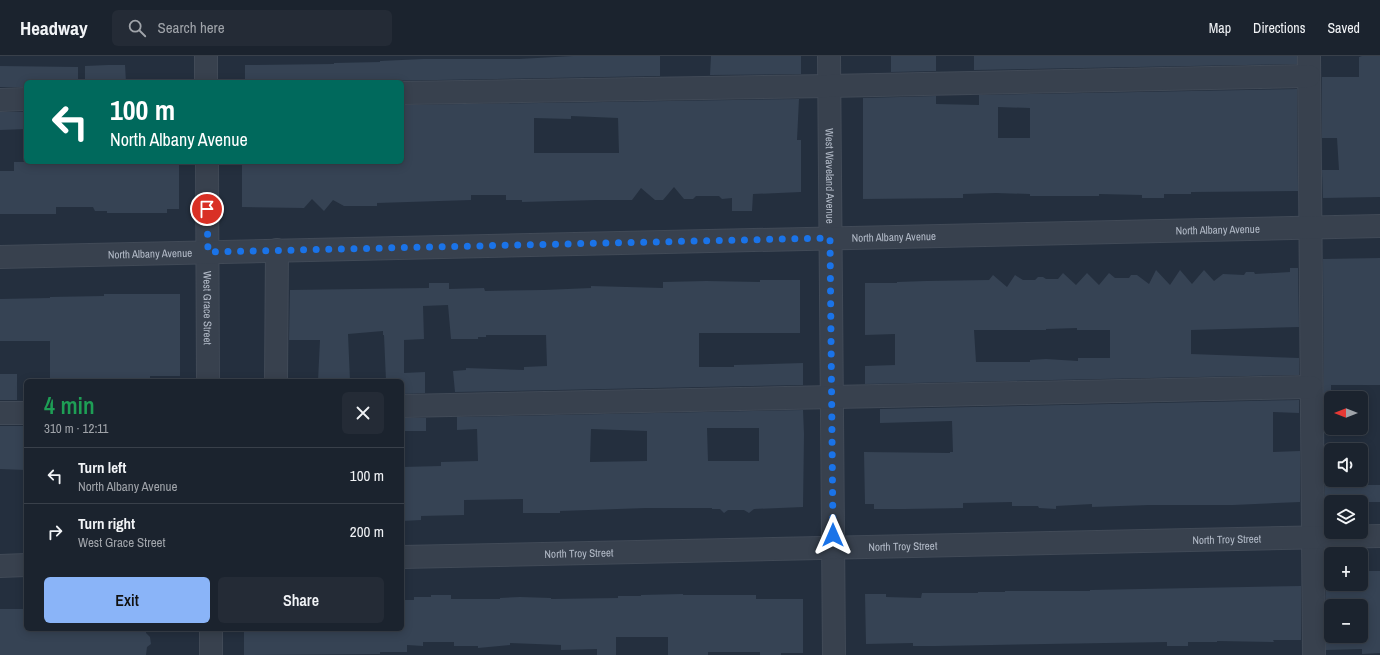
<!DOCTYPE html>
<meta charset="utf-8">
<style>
:root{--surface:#1b232e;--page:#242b36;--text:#f1f3f6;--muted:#a0a4aa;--line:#39404a;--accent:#8ab4f8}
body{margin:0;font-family:"Archivo Narrow",sans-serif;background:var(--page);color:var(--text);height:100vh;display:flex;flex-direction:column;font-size:15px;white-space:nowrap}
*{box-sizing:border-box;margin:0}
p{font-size:13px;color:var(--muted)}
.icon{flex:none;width:22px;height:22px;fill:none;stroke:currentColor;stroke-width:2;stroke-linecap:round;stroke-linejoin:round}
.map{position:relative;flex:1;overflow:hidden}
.drawer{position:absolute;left:24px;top:323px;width:380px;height:252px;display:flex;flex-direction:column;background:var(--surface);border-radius:6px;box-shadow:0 2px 10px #0003,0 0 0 1px var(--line)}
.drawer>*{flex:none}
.banner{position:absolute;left:24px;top:24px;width:380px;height:84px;border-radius:6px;box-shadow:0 2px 10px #0003,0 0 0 1px var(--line);background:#00695c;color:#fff;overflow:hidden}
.needle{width:26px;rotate:270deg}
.tools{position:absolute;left:1324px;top:335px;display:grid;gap:8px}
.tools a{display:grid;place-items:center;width:44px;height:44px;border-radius:6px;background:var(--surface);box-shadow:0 2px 10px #0003,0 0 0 1px var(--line);font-size:20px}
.pin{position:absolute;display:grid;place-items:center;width:34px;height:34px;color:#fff;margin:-17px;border:2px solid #fff;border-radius:50%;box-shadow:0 1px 4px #0007}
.me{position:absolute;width:44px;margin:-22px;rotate:0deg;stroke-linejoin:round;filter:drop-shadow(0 0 3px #0008)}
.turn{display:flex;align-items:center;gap:14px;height:84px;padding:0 20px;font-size:18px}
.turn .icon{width:52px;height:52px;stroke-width:2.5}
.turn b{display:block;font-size:28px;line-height:34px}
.round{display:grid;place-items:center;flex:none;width:42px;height:42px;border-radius:6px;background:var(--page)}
.head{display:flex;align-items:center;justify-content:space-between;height:68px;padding:0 20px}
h1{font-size:24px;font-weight:600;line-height:30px;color:#1e9e55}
.action{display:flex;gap:8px;margin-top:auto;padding:8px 20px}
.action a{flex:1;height:46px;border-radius:6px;background:var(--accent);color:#111;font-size:16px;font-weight:600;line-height:46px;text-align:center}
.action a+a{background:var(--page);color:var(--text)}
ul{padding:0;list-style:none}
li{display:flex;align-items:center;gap:12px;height:56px;padding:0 20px;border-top:1px solid var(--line)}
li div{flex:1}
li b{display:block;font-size:15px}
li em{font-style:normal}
header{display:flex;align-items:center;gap:24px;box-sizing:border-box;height:56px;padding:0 20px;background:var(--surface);border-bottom:1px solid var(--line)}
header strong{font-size:19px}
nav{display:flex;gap:22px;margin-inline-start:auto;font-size:14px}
.search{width:280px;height:36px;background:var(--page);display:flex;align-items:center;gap:10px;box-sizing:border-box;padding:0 14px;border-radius:6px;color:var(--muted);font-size:15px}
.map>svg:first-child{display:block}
.building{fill:#364354;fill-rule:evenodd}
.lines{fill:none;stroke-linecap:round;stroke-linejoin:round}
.minor-casing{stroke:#414a57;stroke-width:24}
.minor{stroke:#38414e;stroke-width:22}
.route{stroke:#1a73e8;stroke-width:7;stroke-dasharray:0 12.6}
.labels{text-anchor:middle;stroke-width:4;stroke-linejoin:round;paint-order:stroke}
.street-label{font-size:11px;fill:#b4bcc9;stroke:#1d2633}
</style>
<header>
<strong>Headway</strong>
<div class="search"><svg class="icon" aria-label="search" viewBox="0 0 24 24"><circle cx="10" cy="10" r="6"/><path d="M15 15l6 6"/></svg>Search here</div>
<nav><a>Map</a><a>Directions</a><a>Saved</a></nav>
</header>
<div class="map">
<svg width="1380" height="599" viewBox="0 0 1380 599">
<rect width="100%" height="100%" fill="#242f3e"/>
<!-- building -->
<path class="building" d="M 573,0 L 660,0 L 660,20 L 380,25 L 380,24 L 245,26 L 245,9 L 334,8 L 334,7 L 380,6 L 380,5 L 423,3 L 519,3 Z
M 711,0 L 801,0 L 801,18 L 710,19 Z
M 891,0 L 936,0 L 936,15 L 891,16 Z
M 974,0 L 1297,0 L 1297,8 L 974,14 Z
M 1362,0 L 1380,0 L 1380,141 L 1323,142 L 1322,114 L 1339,114 L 1337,82 L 1322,82 L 1322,21 L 1359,21 L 1359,1 Z
M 108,9 L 125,9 L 126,26 L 85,26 L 85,10 Z
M 0,10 L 78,11 L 78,26 L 26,26 L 26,31 L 0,31 Z
M 1297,33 L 1298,135 L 1191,136 L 1191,138 L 1164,138 L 1164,142 L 1142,142 L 1142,139 L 1099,138 L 1099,140 L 1030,140 L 1030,138 L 996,137 L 963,138 L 963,142 L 863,143 L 863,42 L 936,40 L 936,48 L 979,49 L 979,39 ZM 998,51 L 1030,52 L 1030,82 L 998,82 Z
M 799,43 L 797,84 L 801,84 L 801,136 L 753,138 L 752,155 L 732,155 L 732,142 L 722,143 L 719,140 L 696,140 L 693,143 L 684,143 L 674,131 L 663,144 L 655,144 L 641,132 L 632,144 L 597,144 L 522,146 L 522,144 L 506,144 L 506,139 L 471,139 L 471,144 L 377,147 L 377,150 L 344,150 L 333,144 L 324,155 L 312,143 L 304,152 L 242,151 L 242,106 L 402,106 L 402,49 ZM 571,60 L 618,62 L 619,97 L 534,97 L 534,62 L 571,63 Z
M 0,56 L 26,56 L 26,73 L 0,74 Z
M 14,106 L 179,106 L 179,153 L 167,153 L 167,157 L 107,157 L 107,155 L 95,155 L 93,151 L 56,151 L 56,158 L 0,158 L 0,115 L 14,115 Z
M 1380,202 L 1380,329 L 1331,329 L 1331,357 L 1324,357 L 1323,203 Z
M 1290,212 L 1298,212 L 1299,271 L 1191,274 L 1191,298 L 1299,302 L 1299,319 L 865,328 L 865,310 L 895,309 L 895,278 L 865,279 L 865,227 L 897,227 L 897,226 L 926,225 L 989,224 L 993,219 L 1007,231 L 1015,219 L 1023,224 L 1035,224 L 1038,221 L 1043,221 L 1046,223 L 1058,223 L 1063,217 L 1076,229 L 1087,217 L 1099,229 L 1109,217 L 1115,222 L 1129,222 L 1131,219 L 1137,219 L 1149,228 L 1156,214 L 1170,229 L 1180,214 L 1192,228 L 1204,214 L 1214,225 L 1223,218 L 1244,219 L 1246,216 L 1254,216 L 1255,218 L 1290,216 ZM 1077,272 L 1077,274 L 1110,274 L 1110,302 L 1078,302 L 1078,305 L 1046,303 L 1030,304 L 1030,306 L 976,306 L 974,274 L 1046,274 L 1046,273 Z
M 760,224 L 800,224 L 800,277 L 699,277 L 699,311 L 734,311 L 734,309 L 803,307 L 803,329 L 455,336 L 453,315 L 466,314 L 466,312 L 524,314 L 524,311 L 547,310 L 546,279 L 486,279 L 486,281 L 478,281 L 478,283 L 451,283 L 448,249 L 423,250 L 424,283 L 404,284 L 404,317 L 425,316 L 425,337 L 402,338 L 402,325 L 386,325 L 384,279 L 383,279 L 383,275 L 348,278 L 350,325 L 318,325 L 320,284 L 289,284 L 290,234 L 429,232 L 429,227 L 449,227 L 449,233 L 484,232 L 485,235 L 544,234 L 591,232 L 591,230 L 663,232 L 663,226 L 706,225 L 760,226 Z
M 104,238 L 180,238 L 180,320 L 150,320 L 150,325 L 50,325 L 50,285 L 0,285 L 0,243 L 50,242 L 50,241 L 104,240 Z
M 0,318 L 17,318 L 17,344 L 0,344 Z
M 1299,344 L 1299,357 L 1273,356 L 1273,396 L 1300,395 L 1300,446 L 1233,449 L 1149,449 L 1092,451 L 1092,448 L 1056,450 L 1056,453 L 1039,452 L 1038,450 L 1012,450 L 1012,446 L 963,447 L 963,452 L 904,453 L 874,453 L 874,448 L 865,448 L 864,396 L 950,397 L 950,396 L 953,396 L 952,365 L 880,367 L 880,353 Z
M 803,354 L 804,378 L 803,451 L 754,453 L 749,457 L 744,454 L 728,454 L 724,457 L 720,453 L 712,453 L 712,452 L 646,452 L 560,455 L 560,457 L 523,457 L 523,443 L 464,444 L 464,459 L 421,460 L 421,464 L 402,465 L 402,411 L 441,410 L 441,406 L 478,405 L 477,373 L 457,374 L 457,361 ZM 707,372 L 759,372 L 759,405 L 708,405 ZM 591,373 L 647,375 L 647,405 L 590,406 Z
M 402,362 L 426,362 L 426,375 L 402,375 Z
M 0,370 L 26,370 L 26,414 L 0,413 Z
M 1325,394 L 1331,394 L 1331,429 L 1380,429 L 1380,446 L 1325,446 Z
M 1361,515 L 1380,515 L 1380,597 L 1362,598 L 1362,593 L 1326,594 L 1326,517 L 1331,517 L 1331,528 L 1361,528 ZM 1331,550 L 1361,550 L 1361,580 L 1331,580 Z
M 1301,530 L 1301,584 L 1273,584 L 1274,586 L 1217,585 L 1217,586 L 1188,586 L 1188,590 L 1167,590 L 1167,586 L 936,590 L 913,590 L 913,587 L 866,588 L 865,538 L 886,538 L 886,541 L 921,542 L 922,537 L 978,537 L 978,536 L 1005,536 L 1005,535 L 1090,535 L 1090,534 Z
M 683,538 L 683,539 L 756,539 L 756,543 L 803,543 L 803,597 L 781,597 L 781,599 L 760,599 L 760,596 L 708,596 L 708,599 L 668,599 L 668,581 L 616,581 L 616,599 L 597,599 L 597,593 L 561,594 L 561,589 L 510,587 L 510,589 L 478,592 L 478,590 L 454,590 L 454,586 L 423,586 L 423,590 L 407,589 L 407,596 L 380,596 L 380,598 L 244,599 L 244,573 L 402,573 L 402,544 L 414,544 L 414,541 L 431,541 L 431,539 L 451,539 L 451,543 L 500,543 L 500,542 L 520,541 L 551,542 L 551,543 L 618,542 L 618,540 L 641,540 L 641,539 Z
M 0,553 L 26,553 L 26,573 L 146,573 L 146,577 L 150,581 L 151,588 L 147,591 L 146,599 L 0,599 Z"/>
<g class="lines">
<!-- minor casing -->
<g class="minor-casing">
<g id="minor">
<path d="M 206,0 L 206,26"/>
<path id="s1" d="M 829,0 L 834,599"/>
<path d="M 1309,0 L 1314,599"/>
<path d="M 402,37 L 829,30 L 1309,20"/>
<path d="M 0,44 L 26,43"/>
<path id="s2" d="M 207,106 L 208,325"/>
<path id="s3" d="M 0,201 L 1380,170"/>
<path d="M 276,325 L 277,194"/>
<path d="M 402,350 L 1311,331"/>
<path d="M 0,357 L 26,357"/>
<path id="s4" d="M 402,501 L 1380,480"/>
<path d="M 0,510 L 26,509"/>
<path d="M 211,573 L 211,599"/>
</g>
</g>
<!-- minor -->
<use href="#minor" class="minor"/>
</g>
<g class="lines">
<!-- route -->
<path class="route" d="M 207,153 L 208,196 L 830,182 L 833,479"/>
</g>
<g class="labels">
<!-- street labels -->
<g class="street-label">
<text dy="4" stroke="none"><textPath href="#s1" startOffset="120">West Waveland Avenue</textPath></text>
<text dy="4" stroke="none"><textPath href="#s3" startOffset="1218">North Albany Avenue</textPath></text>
<text dy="4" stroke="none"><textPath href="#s3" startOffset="894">North Albany Avenue</textPath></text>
<text dy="4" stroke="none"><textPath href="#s3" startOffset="150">North Albany Avenue</textPath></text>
<text dy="4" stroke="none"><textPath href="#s2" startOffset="146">West Grace Street</textPath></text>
<text dy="4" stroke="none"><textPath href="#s4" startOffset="825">North Troy Street</textPath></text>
<text dy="4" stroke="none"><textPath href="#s4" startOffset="501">North Troy Street</textPath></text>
<text dy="4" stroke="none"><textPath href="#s4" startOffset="177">North Troy Street</textPath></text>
</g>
</g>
</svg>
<div class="tools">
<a><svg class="needle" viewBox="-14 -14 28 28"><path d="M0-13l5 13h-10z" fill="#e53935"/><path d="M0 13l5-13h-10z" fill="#a0a4aa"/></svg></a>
<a><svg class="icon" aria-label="sound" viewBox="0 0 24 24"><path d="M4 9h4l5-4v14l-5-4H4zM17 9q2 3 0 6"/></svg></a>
<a><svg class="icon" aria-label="layers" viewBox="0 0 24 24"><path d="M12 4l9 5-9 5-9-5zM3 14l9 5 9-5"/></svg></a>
<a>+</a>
<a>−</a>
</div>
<div class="pin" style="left:207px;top:153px;background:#d93025"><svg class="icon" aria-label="arrive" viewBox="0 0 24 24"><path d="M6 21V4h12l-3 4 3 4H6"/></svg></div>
<svg class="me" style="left:833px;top:479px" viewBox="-20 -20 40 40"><path d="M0-17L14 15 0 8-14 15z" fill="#1a73e8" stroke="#fff" stroke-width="4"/></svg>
<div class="banner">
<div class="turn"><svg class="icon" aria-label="left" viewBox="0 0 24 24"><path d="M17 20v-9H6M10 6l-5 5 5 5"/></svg><div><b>100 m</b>North Albany Avenue</div></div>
</div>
<section class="drawer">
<div class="head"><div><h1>4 min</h1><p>310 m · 12:11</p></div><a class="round"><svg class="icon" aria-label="close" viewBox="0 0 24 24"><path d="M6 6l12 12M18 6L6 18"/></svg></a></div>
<ul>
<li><svg class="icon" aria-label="left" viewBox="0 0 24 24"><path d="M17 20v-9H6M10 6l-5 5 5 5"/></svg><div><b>Turn left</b><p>North Albany Avenue</p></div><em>100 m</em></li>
<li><svg class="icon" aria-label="right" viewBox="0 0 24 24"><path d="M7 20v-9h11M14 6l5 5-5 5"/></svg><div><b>Turn right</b><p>West Grace Street</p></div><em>200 m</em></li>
</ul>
<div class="action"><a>Exit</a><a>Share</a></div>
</section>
</div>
